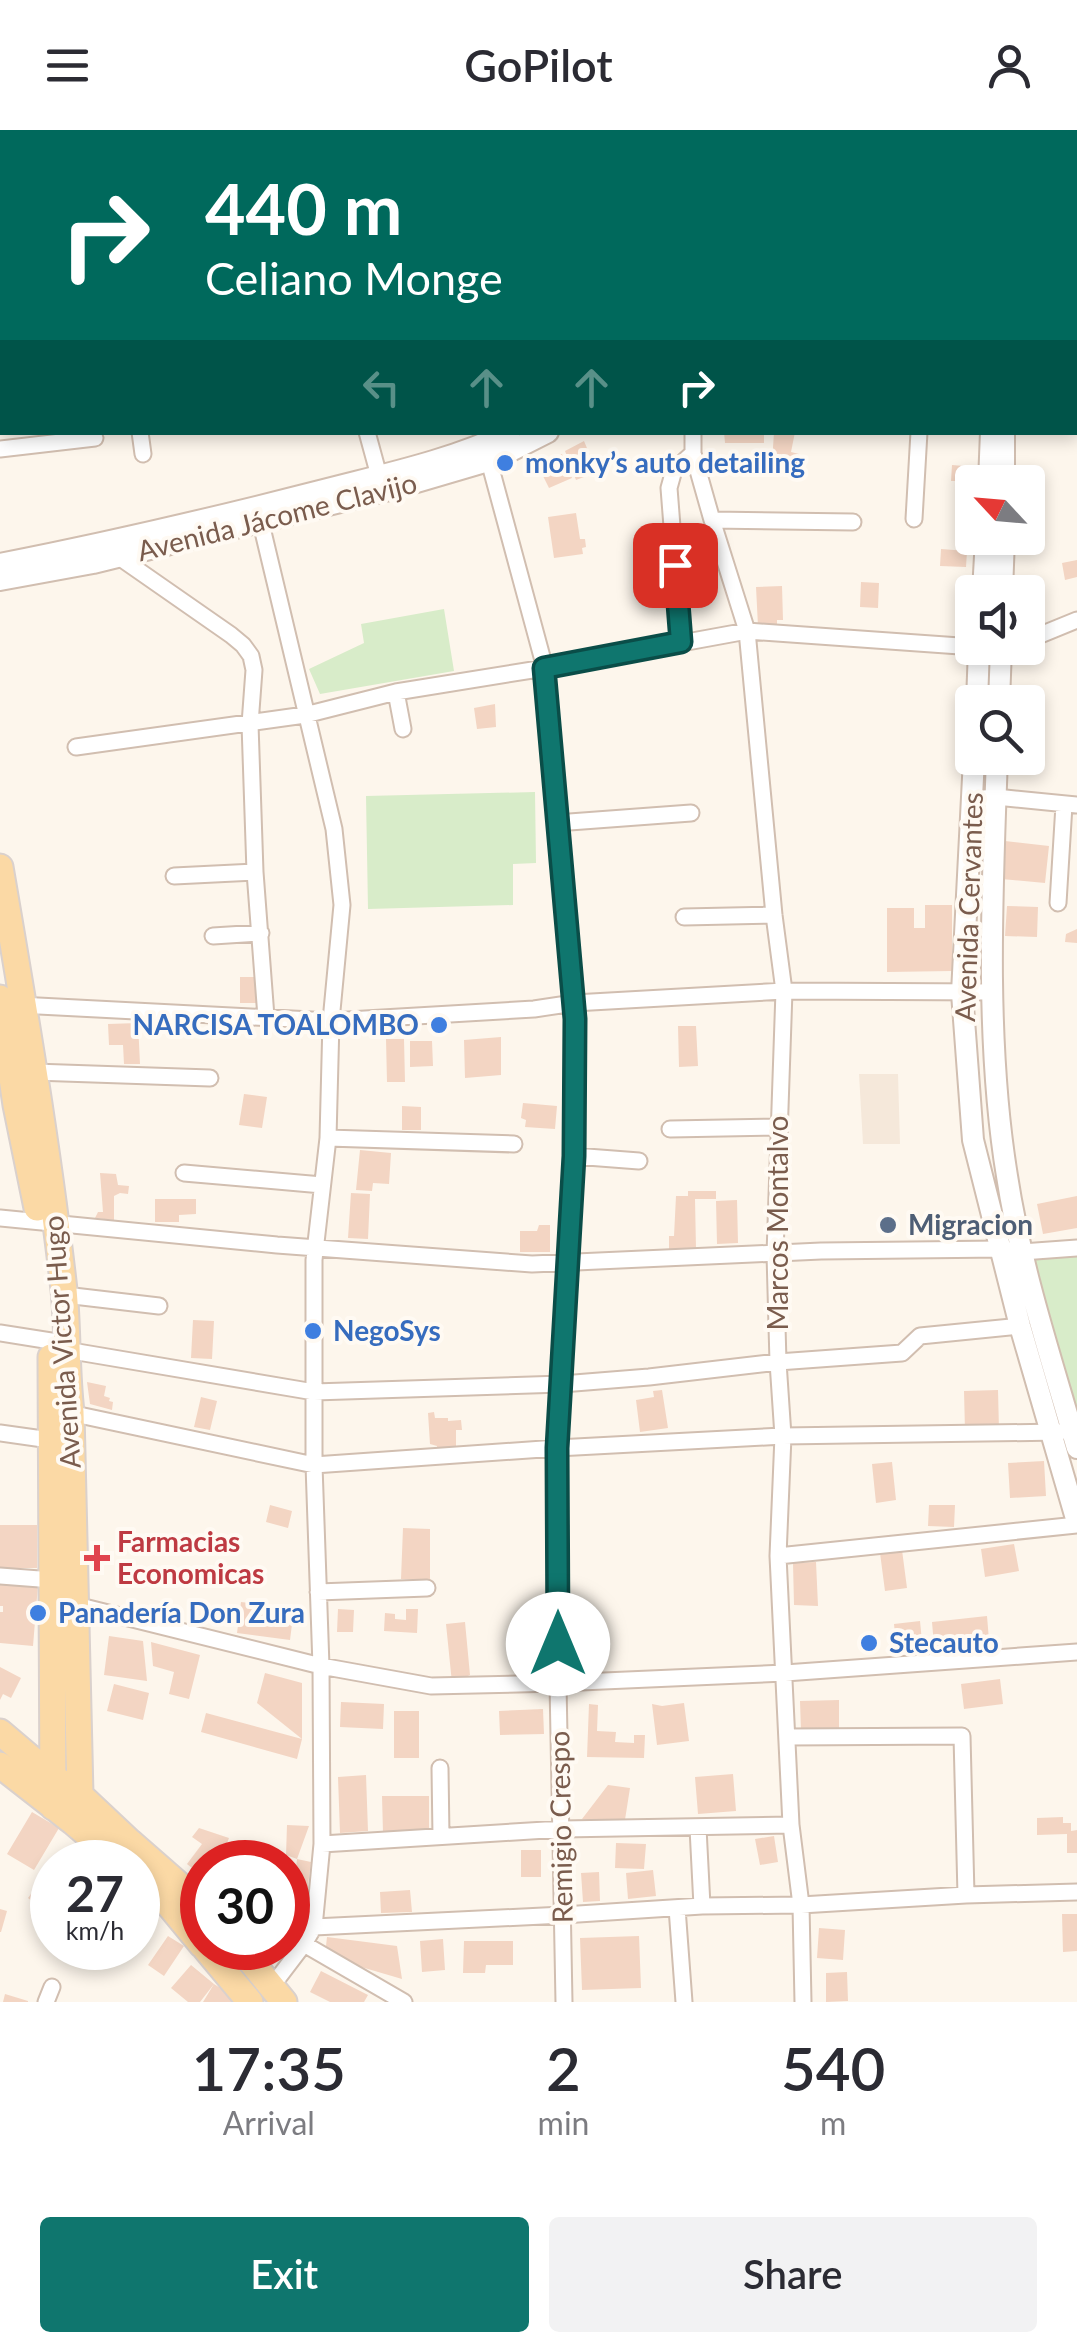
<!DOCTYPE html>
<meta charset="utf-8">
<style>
:root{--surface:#fff;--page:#f2f2f3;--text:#2b2b33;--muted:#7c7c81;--accent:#0f766e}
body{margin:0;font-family:Lato,sans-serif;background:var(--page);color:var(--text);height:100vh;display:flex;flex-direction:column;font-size:38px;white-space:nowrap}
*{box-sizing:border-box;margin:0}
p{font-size:32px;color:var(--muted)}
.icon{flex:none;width:55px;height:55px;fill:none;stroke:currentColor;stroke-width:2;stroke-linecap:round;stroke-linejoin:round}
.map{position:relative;height:1872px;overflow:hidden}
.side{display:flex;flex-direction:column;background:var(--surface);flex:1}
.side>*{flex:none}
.top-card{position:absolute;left:0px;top:0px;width:1078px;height:305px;box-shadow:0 5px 15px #0003;background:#00695c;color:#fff;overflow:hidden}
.needle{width:65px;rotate:296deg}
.fabs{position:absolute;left:955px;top:335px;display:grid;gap:20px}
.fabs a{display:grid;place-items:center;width:90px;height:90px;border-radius:10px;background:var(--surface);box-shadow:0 5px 15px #0003;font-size:50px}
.speed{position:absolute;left:30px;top:1710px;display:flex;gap:20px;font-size:50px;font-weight:700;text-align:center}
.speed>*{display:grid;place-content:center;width:130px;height:130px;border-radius:50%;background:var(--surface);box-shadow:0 5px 15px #0003;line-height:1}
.speed small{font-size:25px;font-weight:400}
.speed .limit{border:15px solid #d22;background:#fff;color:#111}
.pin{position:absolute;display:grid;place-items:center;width:85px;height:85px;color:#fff;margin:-42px;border-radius:20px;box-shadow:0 5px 15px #0006}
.me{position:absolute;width:110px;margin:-55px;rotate:0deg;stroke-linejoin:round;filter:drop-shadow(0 0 8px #0008)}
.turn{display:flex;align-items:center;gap:35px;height:210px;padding:0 40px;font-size:45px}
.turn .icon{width:130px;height:130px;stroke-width:2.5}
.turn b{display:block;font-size:70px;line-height:85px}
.lanes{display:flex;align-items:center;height:95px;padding:0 40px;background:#0003;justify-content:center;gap:50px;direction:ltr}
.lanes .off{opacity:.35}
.eta{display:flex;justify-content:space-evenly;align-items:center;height:170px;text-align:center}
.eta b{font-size:60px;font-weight:600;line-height:70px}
.button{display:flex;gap:20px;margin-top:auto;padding:20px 40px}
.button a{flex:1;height:115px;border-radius:10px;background:var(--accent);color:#fff;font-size:40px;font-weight:600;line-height:115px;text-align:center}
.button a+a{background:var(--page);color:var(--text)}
header{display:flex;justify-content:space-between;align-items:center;height:130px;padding:0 40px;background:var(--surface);font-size:45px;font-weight:600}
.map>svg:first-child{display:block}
.residential{fill:#f5e8da}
.green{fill:#d8ecc9}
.building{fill:#f3d5c3}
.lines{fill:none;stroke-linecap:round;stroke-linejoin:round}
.minor-casing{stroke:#d1beb0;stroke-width:19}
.tertiary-casing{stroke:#d1beb0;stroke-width:24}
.primary-casing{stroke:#dad1cd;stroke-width:29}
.minor{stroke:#fff;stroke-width:15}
.tertiary{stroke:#fff;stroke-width:20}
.primary{stroke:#fbd9a5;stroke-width:25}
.route-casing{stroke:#0a4d48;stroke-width:25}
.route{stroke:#0f766e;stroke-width:18}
.shop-dot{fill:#3f7fe0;stroke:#fffaf3;stroke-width:4}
.service-dot{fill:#5c6f8a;stroke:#fffaf3;stroke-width:4}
.health-dot{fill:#e0444e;stroke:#fffaf3;stroke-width:4}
.labels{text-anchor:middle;stroke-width:8;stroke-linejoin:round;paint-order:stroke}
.shop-label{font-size:28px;font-weight:bold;fill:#366cbe;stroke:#fffaf3;text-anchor:start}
.street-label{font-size:28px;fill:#7a5c4d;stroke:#fffaf3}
.service-label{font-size:28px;font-weight:bold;fill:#4e5e75;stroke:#fffaf3;text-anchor:start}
.health-label{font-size:28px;font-weight:bold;fill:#be3a42;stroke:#fffaf3;text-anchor:start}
</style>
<header><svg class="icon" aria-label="menu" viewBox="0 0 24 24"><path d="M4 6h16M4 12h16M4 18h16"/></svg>GoPilot<svg class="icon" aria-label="person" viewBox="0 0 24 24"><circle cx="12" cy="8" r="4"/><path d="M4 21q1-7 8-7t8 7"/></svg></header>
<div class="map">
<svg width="1077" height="1872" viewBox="0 0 1077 1872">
<rect width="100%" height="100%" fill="#fdf6ec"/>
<!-- residential -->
<path class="residential" d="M 859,944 L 898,944 L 900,1014 L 863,1014 Z"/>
<!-- green -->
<path class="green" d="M 444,479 L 454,541 L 320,564 L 309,539 L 364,513 L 361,494 Z
M 535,662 L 536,733 L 513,734 L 513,775 L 368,779 L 366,666 Z
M 1077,1123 L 1077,1293 L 1028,1126 Z"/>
<!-- building -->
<path class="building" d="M 724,302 L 764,302 L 764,313 L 725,313 Z
M 774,302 L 795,302 L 791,322 L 799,324 L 796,337 L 772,333 Z
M 584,311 L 597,342 L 576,350 L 565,321 Z
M 562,324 L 572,348 L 549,358 L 538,336 Z
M 952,335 L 975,337 L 972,368 L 958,367 L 959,351 L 951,351 Z
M 576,383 L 580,409 L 585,409 L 586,417 L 582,418 L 583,424 L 554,428 L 548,387 Z
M 941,419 L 967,421 L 966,437 L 940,436 Z
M 1077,430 L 1077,447 L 1065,450 L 1062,433 Z
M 861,452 L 879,453 L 878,478 L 860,477 Z
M 782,456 L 783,490 L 777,490 L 777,495 L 758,496 L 756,457 Z
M 495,574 L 496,597 L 477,599 L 474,578 Z
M 1005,711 L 1049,716 L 1045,753 L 1001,749 Z
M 925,775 L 952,775 L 952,841 L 887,842 L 887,778 L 914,778 L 914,798 L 925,798 Z
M 1007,776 L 1038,777 L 1037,807 L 1005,806 Z
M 1077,799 L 1077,813 L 1065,812 L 1066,804 Z
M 240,847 L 258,847 L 258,873 L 240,873 Z
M 138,893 L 140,934 L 124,934 L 123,915 L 109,915 L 108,894 Z
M 678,896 L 696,896 L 698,936 L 679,937 Z
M 501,907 L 501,945 L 465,948 L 464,910 Z
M 386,909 L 404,909 L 405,952 L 387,952 Z
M 410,911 L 432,911 L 433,936 L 410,937 Z
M 244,964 L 267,967 L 262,998 L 239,995 Z
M 523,973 L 557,976 L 555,999 L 525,997 L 526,990 L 521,988 Z
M 402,976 L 421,977 L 421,1000 L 402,1000 Z
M 360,1020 L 391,1023 L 389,1054 L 373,1053 L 372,1061 L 356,1060 Z
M 100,1043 L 116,1044 L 118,1055 L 129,1056 L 128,1064 L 120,1063 L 114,1066 L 114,1090 L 95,1088 L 98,1082 L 103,1082 Z
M 688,1061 L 716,1061 L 716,1069 L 695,1069 L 696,1119 L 679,1120 L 679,1124 L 669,1125 L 669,1106 L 674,1106 L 676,1066 L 688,1066 Z
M 351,1063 L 370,1064 L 368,1109 L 348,1108 Z
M 1077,1066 L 1077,1098 L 1043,1104 L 1037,1074 Z
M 155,1069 L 196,1069 L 196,1084 L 179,1085 L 179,1092 L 155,1092 Z
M 737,1070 L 738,1113 L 717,1114 L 716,1071 Z
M 539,1095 L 550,1095 L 550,1122 L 520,1122 L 520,1101 L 537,1101 Z
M 193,1190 L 214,1191 L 212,1229 L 191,1228 Z
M 87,1252 L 106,1256 L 104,1266 L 110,1268 L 109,1271 L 113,1272 L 112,1280 L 90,1274 Z
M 662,1260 L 668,1298 L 640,1302 L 636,1270 L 654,1267 L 653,1261 Z
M 998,1260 L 999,1300 L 965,1301 L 964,1261 Z
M 201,1267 L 217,1271 L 210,1300 L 194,1297 Z
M 434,1282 L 435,1288 L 448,1288 L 448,1291 L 461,1290 L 462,1300 L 456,1300 L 456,1317 L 437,1319 L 437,1316 L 430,1314 L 428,1283 Z
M 1044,1331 L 1046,1366 L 1010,1368 L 1008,1333 Z
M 892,1332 L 896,1370 L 876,1373 L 872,1334 Z
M 270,1375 L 292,1381 L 288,1398 L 266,1392 Z
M 929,1375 L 955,1375 L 954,1397 L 928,1396 Z
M 0,1395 L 37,1395 L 37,1438 L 0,1438 Z
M 403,1398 L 430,1399 L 430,1450 L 401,1449 Z
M 1014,1414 L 1019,1441 L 985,1447 L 981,1419 Z
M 902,1420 L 907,1458 L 885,1461 L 880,1423 Z
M 816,1432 L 818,1476 L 794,1475 L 793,1433 Z
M 0,1452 L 38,1455 L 33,1516 L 0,1513 L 0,1482 L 3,1482 L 3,1476 L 0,1476 Z
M 241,1472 L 294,1478 L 290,1510 L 237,1503 Z
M 594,1477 L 597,1537 L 576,1538 L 573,1478 Z
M 338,1479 L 354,1480 L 353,1502 L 337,1502 Z
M 406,1479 L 418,1479 L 417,1503 L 384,1501 L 385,1483 L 395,1484 L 395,1489 L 406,1490 Z
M 987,1486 L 990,1522 L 935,1527 L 932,1492 Z
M 920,1491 L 923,1522 L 897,1525 L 894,1494 Z
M 465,1492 L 470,1545 L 452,1553 L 446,1494 Z
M 109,1506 L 143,1511 L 147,1551 L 104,1545 Z
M 151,1512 L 200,1525 L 189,1569 L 169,1564 L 174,1542 L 153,1536 Z
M 0,1537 L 21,1548 L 11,1568 L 3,1564 L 0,1570 Z
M 265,1543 L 302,1553 L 302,1609 L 257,1573 Z
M 1000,1549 L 1003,1574 L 964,1579 L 961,1554 Z
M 114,1554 L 149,1563 L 143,1590 L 107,1581 Z
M 839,1570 L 839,1600 L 801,1601 L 800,1571 Z
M 341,1572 L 384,1574 L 383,1599 L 340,1597 Z
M 684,1573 L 689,1611 L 657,1615 L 652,1574 L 662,1576 Z
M 589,1574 L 598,1575 L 597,1601 L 616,1602 L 615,1612 L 634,1613 L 634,1605 L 645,1605 L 644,1628 L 587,1627 Z
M 543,1579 L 544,1604 L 500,1605 L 499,1581 Z
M 394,1581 L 419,1581 L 419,1628 L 394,1628 Z
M 206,1583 L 302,1609 L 297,1629 L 201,1602 Z
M 733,1644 L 736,1681 L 698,1684 L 695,1647 Z
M 366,1645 L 368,1701 L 340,1703 L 338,1647 Z
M 608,1655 L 630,1658 L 624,1696 L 582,1689 Z
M 382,1666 L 429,1666 L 429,1702 L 383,1703 Z
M 32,1682 L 59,1698 L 34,1740 L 7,1724 Z
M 1063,1687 L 1063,1693 L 1071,1693 L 1071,1701 L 1077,1700 L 1077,1723 L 1067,1723 L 1067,1704 L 1037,1705 L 1037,1688 Z
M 287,1695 L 309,1696 L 297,1729 L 286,1725 Z
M 199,1698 L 229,1708 L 220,1732 L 202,1732 L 202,1746 L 187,1734 L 202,1714 L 192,1707 Z
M 774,1706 L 778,1732 L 760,1735 L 755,1709 Z
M 616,1713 L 646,1714 L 644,1739 L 615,1738 Z
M 241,1718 L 264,1725 L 261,1732 L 249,1732 L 250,1728 L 239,1724 Z
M 521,1720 L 541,1720 L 541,1747 L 521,1747 Z
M 297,1729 L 311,1732 L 305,1778 L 296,1777 L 297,1765 L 288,1764 L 288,1746 L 295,1747 Z
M 52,1736 L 52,1778 L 48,1784 L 28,1768 Z
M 653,1740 L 656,1766 L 628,1769 L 626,1743 Z
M 599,1742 L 600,1771 L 583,1772 L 581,1743 Z
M 410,1760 L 412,1782 L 381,1783 L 380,1762 Z
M 0,1779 L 7,1781 L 1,1802 L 0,1802 Z
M 1062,1784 L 1077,1784 L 1077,1821 L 1063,1822 Z
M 819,1798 L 845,1800 L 843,1830 L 817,1828 Z
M 168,1806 L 184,1816 L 164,1846 L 148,1835 Z
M 639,1806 L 641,1858 L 582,1860 L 580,1808 Z
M 327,1807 L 397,1816 L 402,1849 L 351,1834 L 326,1816 Z
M 443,1809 L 445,1840 L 422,1842 L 420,1811 Z
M 464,1811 L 513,1811 L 513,1835 L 486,1835 L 485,1843 L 463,1843 Z
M 191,1835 L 214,1854 L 200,1872 L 188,1872 L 171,1858 Z
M 321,1841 L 368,1865 L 364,1872 L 330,1872 L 310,1862 Z
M 847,1842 L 848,1871 L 826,1872 L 826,1843 Z
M 214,1854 L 238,1869 L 236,1872 L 203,1872 Z
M 5,1864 L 28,1871 L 28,1872 L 3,1872 Z"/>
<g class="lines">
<!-- minor casing -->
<g class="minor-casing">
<path id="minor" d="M 272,0 L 273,2
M 535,0 L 535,2
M 884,0 L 889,2
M 71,2 L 82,0
M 698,2 L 702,0
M 840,2 L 842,0
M 999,2 L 1001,0
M 0,18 L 2,18
M 1075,120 L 1077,122
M 0,185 L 2,185
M 140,302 L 143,324
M 367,302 L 379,346
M 693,302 L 693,323 L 712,390 L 747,501 L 774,785 L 784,861 L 775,1124 L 778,1232 L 783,1306 L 778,1426 L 791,1695 L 801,1775 L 803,1872
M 0,319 L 95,308
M 489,331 L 545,538 L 575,889 L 574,1026 L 557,1318 L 558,1553 L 564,1872
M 259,385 L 334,699 L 342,775 L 331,891 L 328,1008 L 314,1130 L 314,1335 L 321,1536 L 322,1714 L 314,1797 L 304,1814 L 272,1856
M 914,389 L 919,302
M 712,390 L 853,392
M 119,427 L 231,505 L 243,515 L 251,526 L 254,540 L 250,594 L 255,742 L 266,887
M 1028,510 L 1077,490
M 681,512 L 669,358 L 674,340 L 693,323
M 396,562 L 403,599
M 76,617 L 305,585 L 396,562 L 545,538 L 747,501 L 988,518
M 972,669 L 996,667 L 1077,675
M 556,693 L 691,683
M 174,746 L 255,742
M 1058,773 L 1064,675
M 684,787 L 774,785
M 213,806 L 261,803
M 19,875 L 331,891 L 534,879 L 574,873 L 784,861 L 993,862
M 34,942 L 210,948
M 670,999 L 778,997
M 328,1008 L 514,1014
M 574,1026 L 639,1031
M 184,1043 L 322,1055
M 0,1088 L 277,1115 L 532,1134 L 821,1121 L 1001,1119 L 1022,1122 L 1077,1118
M 65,1165 L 159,1176
M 0,1203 L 51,1211
M 66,1220 L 314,1262 L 562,1254 L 649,1247 L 778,1232 L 902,1223 L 920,1206 L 1020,1196
M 65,1282 L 314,1335 L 557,1318 L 783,1306 L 1060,1302
M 0,1303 L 50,1310
M 778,1426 L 1077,1395
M 0,1446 L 53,1450
M 318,1462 L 427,1458
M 72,1474 L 321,1536 L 431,1556 L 558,1553 L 785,1543 L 1077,1522
M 787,1607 L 962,1606 L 966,1765
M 440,1638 L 441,1706
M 698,1698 L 702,1776
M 322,1714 L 562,1699 L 791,1695
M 677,1778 L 684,1872
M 314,1797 L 563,1785 L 702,1776 L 801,1775 L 966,1765 L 1077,1762
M 304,1814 L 404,1872
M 46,1872 L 52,1857"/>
</g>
<!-- tertiary casing -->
<g class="tertiary-casing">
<path id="tertiary" d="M 1075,93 L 1077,92
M 1075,264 L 1077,264
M 1075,291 L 1077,291
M 1004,305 L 1004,352
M 989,352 L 991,302
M 0,434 C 107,413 214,388 320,361 C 385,344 449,331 510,302
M 0,450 L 93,433 L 393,359 L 495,329 L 548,302
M 983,462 L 986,408
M 1002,462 L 1004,408
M 977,572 L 979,518
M 999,572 L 1001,518
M 974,628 L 962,863 L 973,1010 L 1020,1196 L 1077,1392
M 997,628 C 992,762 985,912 1007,1046 C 1021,1138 1051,1228 1077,1318"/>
</g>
<!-- primary casing -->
<g class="primary-casing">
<path id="primary" d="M 0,737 C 24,877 48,1018 64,1160 C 68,1200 66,1241 71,1282 L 80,1665 L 69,1689
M 0,868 L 16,975 L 37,1078
M 51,1227 L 53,1677
M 0,1602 L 53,1647 L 80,1665 L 130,1712 L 202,1775
M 0,1635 L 73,1692 L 120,1732
M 138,1747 L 164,1769 L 202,1815
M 205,1818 L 250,1872
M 240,1818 L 284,1872"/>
</g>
<!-- minor -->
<use href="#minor" class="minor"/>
<!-- tertiary -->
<use href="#tertiary" class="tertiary"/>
<!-- primary -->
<use href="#primary" class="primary"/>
</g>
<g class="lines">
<!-- route casing -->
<g class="route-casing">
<path id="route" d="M 558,1514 L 557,1318 L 574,1026 L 575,889 L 544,538 L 681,512 L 675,435"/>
</g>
<!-- route -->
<use href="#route" class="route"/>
</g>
<!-- markers -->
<g class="shop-dot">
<circle cx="505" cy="333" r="10"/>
<circle cx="439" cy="895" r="10"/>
<circle cx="313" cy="1201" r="10"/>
<circle cx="38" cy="1483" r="10"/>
<circle cx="869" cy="1513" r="10"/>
</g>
<circle class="service-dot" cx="888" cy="1095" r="10"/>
<path class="health-dot" d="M92 1413h10v10h10v10h-10v10h-10v-10h-10v-10h10z"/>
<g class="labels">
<!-- shop labels -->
<g class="shop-label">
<text x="525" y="343">monky’s auto detailing</text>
<text x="419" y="905" text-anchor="end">NARCISA TOALOMBO</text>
<text x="333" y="1211">NegoSys</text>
<text x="58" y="1493">Panadería Don Zura</text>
<text x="889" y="1523">Stecauto</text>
</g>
<!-- street labels -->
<g class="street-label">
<text transform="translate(277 387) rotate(-14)" y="10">Avenida Jácome Clavijo</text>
<text transform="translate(969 777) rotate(-88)" y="10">Avenida Cervantes</text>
<text transform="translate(778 1093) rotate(-90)" y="10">Marcos Montalvo</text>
<text transform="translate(62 1212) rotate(-94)" y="10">Avenida Victor Hugo</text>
<text transform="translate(561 1697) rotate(-91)" y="10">Remigio Crespo</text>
</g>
<!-- service labels -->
<g class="service-label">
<text x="908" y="1105">Migracion</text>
</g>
<!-- health labels -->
<g class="health-label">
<text x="117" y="1422">Farmacias<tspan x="117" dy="32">Economicas</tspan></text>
</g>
</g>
</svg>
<div class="fabs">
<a><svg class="needle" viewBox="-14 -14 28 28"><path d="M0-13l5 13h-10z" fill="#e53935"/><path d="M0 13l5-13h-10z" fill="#7c7c81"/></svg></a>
<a><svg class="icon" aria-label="sound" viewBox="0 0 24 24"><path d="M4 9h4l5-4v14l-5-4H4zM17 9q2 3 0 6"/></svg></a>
<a><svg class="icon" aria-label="search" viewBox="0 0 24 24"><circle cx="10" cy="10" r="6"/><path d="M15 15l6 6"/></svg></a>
</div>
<div class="speed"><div>27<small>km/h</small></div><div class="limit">30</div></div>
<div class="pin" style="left:675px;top:435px;background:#d93025"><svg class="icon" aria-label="arrive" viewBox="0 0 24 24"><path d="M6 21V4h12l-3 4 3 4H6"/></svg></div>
<svg class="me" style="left:558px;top:1514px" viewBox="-20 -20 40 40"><circle r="19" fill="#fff"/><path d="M0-13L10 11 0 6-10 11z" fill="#0f766e"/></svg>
<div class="top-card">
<div class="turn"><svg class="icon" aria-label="right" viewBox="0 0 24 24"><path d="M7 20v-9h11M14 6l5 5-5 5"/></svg><div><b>440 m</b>Celiano Monge</div></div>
<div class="lanes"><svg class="icon off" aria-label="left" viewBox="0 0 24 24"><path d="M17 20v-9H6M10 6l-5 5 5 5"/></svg><svg class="icon off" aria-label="ahead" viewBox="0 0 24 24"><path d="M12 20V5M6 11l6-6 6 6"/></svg><svg class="icon off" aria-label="ahead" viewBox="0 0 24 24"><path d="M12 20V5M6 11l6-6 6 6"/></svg><svg class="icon" aria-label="right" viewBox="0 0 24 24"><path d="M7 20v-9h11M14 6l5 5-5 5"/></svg></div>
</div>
</div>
<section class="side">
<div class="eta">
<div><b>17:35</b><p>Arrival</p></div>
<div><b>2</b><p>min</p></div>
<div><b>540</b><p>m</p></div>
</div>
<div class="button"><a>Exit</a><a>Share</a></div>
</section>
